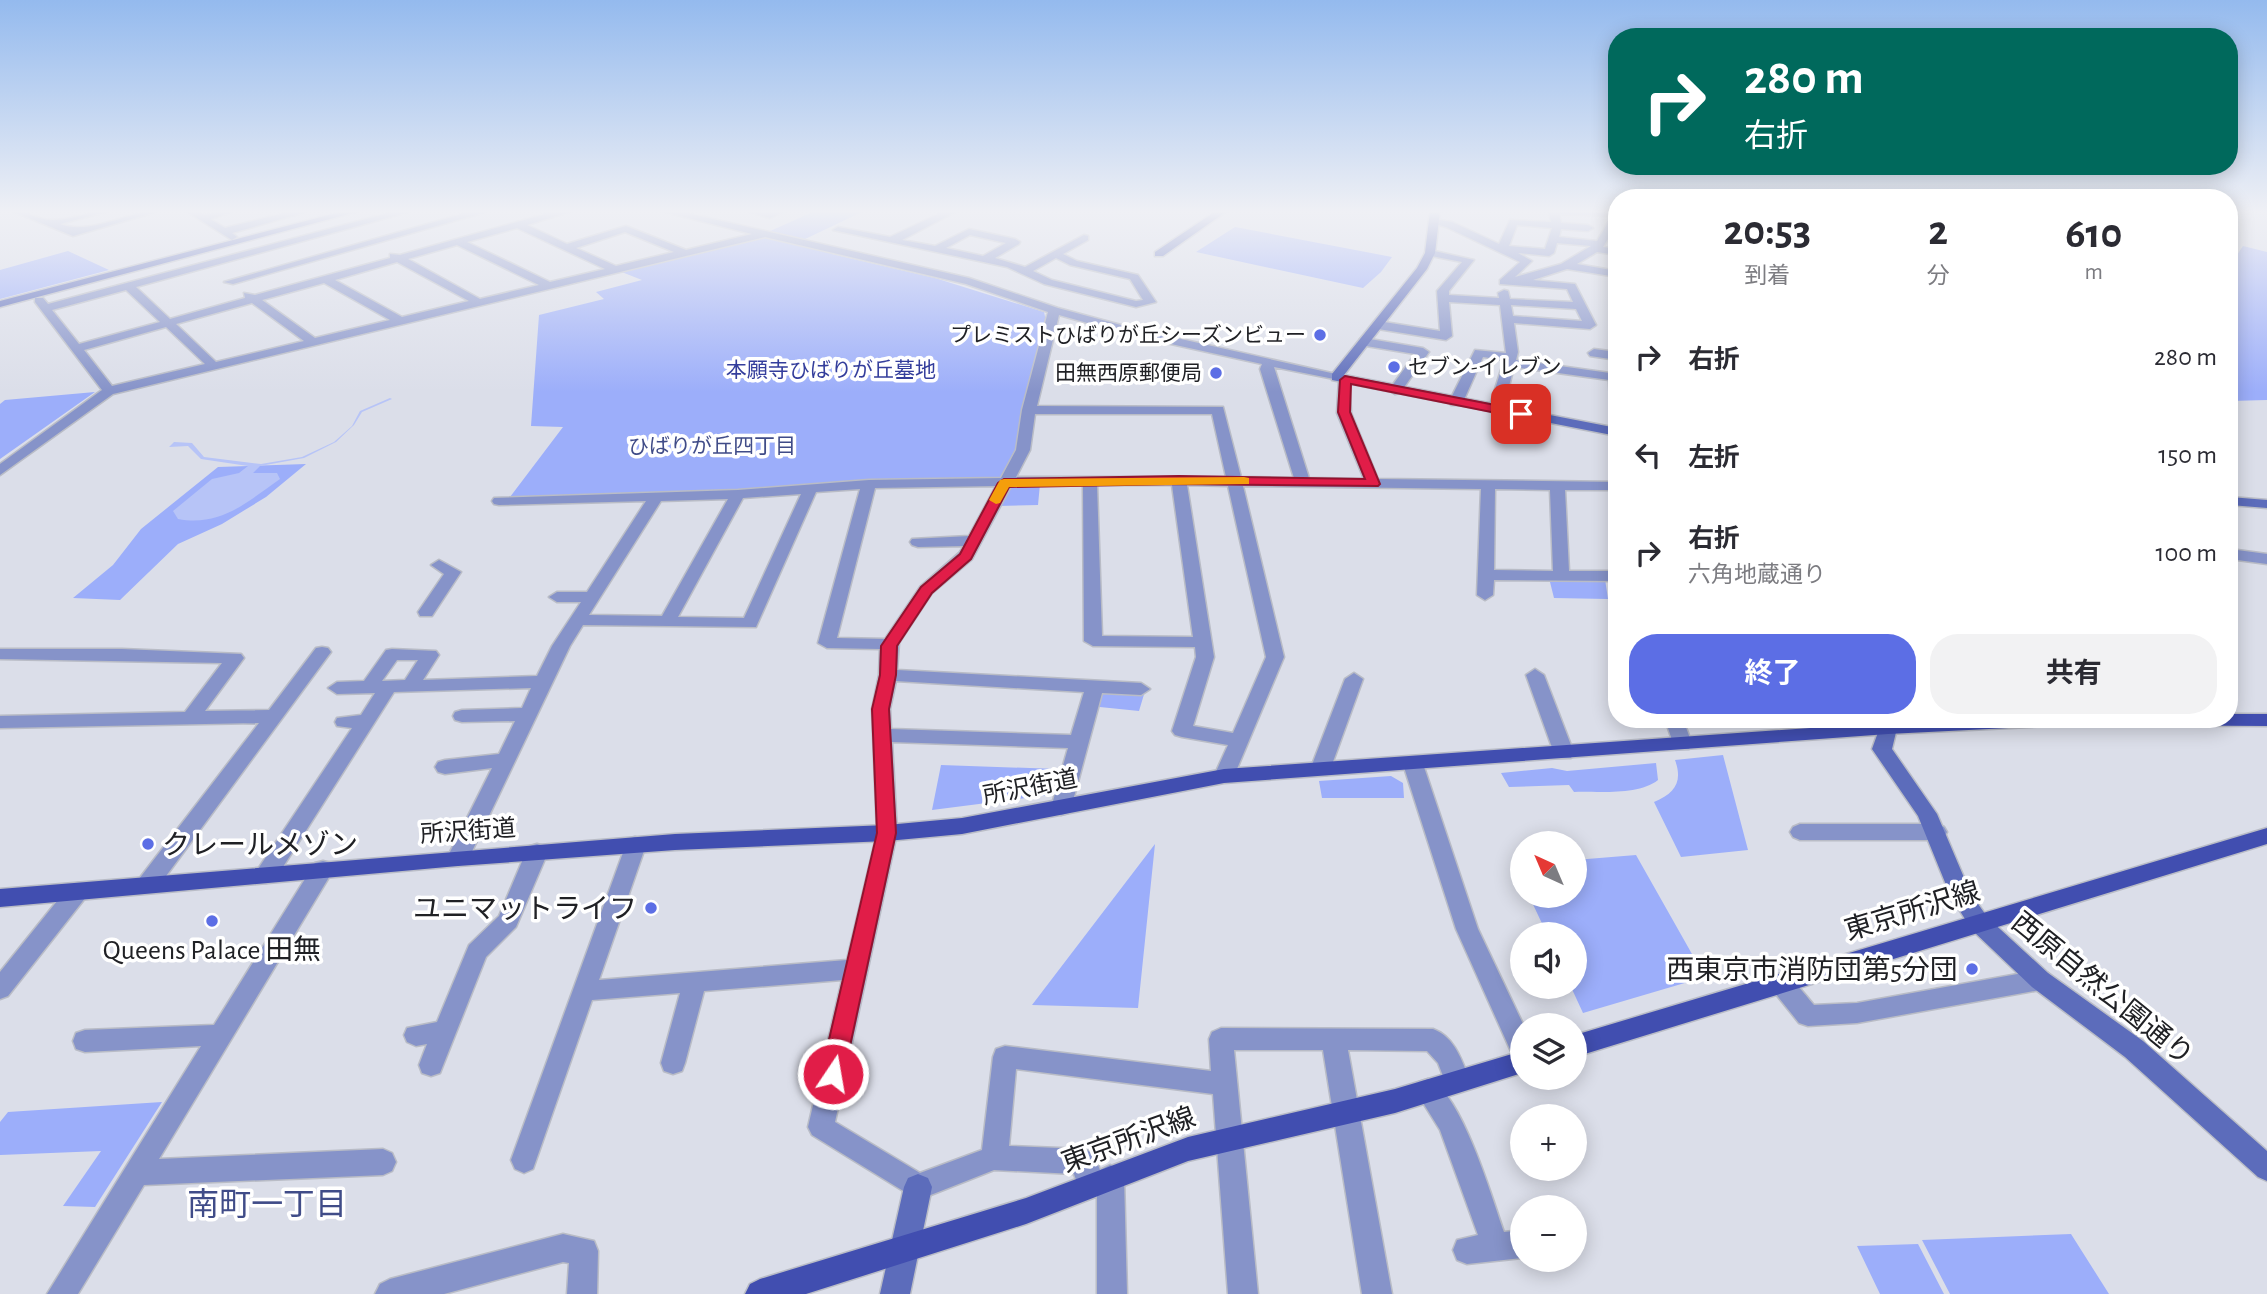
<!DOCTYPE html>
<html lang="ja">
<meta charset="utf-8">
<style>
:root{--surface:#fff;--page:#f2f2f3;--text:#2b2b33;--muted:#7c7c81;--accent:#5c6ee5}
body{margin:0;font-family:"Alegreya Sans","Noto Sans JP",sans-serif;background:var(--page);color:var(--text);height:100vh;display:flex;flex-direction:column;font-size:26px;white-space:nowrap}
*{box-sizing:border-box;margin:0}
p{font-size:23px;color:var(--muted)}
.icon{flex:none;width:38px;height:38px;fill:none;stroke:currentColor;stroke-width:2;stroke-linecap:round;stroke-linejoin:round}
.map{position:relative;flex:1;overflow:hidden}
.panel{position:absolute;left:1608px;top:189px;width:630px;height:539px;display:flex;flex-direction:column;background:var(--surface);border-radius:28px;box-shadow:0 4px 18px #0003}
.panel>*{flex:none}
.hud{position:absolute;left:1608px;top:28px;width:630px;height:147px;border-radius:28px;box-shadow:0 4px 18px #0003;background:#00695c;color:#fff;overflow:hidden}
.needle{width:46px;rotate:316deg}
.tools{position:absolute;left:1510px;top:831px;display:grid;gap:14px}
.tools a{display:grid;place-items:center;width:77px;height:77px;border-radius:50%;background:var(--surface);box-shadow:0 4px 18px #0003;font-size:35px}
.pin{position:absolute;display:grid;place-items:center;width:60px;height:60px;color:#fff;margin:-30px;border-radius:14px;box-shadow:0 4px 10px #0006}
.me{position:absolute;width:77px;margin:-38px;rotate:12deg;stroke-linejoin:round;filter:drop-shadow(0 0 5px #0008)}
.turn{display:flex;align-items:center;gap:24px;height:147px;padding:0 21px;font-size:32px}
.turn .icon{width:91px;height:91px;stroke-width:2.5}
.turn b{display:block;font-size:49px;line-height:60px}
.eta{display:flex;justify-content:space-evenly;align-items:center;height:119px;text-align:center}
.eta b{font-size:42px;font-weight:700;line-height:49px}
.primary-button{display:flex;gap:14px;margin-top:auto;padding:14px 21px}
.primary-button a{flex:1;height:80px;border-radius:28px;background:var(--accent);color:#fff;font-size:28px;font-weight:700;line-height:80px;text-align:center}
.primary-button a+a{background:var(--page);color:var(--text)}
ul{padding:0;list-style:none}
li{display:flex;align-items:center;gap:21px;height:98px;padding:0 21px}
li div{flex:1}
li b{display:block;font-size:26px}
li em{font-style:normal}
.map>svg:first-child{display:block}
.green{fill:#9caefa}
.water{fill:#b7c4f7}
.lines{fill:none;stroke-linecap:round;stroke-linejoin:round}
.street-casing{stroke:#b9bcc6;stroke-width:3}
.secondary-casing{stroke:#b9bcc6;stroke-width:3}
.primary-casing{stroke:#b9bcc6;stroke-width:3}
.street{fill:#8693c9;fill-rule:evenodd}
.secondary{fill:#5c6cbb;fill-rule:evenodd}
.primary{fill:#414eb0;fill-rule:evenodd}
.route{fill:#e11d48;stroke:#92132f;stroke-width:2}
.slow{fill:#f59e0b}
.poi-dot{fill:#5c6ee5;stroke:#fff;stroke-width:2.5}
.labels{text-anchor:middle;stroke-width:7;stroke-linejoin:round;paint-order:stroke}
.far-poi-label{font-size:21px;fill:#202125;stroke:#fff;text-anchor:end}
.far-park-label{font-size:21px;fill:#343e9c;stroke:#fff}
.far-neighbourhood-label{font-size:21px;fill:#404c88;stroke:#fff}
.street-label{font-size:24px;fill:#202125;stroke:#fff}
.near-poi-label{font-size:28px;fill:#202125;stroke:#fff;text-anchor:end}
.near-street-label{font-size:28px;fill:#202125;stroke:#fff}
.near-neighbourhood-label{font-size:32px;fill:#404c88;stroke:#fff}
</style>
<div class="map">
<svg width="2267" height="1294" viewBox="0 0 2267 1294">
<rect width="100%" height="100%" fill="#dbdee9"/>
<!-- green -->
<path class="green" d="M 815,211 L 864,211 L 803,240 L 768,232 Z
M 1235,227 L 1392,257 L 1381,272 L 1363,288 L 1196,252 Z
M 764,234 L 834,251 L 832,254 L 935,278 L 1044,312 L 1046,321 L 1018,449 L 1002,480 L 510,497 L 563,427 L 531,426 L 539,315 L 604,299 L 596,292 L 642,280 L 614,269 Z
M 2243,246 L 2267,252 L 2267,400 L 2230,401 L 2230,260 L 2233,261 Z
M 68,251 L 109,270 L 0,299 L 0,270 Z
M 95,392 L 0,459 L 0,404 L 5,400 Z
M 306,464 L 266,497 L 222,524 L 178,544 L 120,600 L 73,598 L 113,565 L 141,529 L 218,467 Z
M 1040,484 L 1038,505 L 997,506 L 1007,485 Z
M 1549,578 L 1605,579 L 1608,599 L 1554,598 Z
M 1095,688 L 1145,691 L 1139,711 L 1090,706 Z
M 1723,755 L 1748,850 L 1681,857 L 1654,802 C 1675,793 1683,782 1675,760 Z
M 1656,763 L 1658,780 C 1638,796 1598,791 1574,792 L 1569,785 L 1509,787 L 1501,773 L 1552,768 L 1567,771 Z
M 941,765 L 1058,769 L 1050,795 L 932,810 Z
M 1391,776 L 1403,783 L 1404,798 L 1322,798 L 1319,781 Z
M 1155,844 L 1138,1008 L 1032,1005 Z
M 1636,855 L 1705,977 L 1583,1013 L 1571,987 L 1575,987 L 1575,934 L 1547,934 L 1529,896 L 1575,896 L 1575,860 Z
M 162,1102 L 95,1207 L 63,1206 L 101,1151 L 0,1155 L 0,1122 L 8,1112 Z
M 2071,1234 L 2109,1294 L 1950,1294 L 1922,1240 Z
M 1918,1244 L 1944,1294 L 1880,1294 L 1857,1246 Z"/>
<!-- water -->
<path class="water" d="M 390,398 L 392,399 L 362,412 L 354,425 L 336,442 L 304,458 L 260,466 L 253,473 L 277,473 L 280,479 C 247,502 221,527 178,519 L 173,511 L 212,479 L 239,473 L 248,466 L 201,459 L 188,446 L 169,447 L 174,442 L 192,443 L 204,457 L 261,464 L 302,457 L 334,442 L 352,426 L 360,411 Z"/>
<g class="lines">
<!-- street casing -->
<g class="street-casing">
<path id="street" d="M 12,211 C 27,211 38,220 51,220 C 69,221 89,211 109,211 L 60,224 C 90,236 127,211 159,211 L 73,236 Z
M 186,211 L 198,211 L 204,215 L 235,211 L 210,219 L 225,228 L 293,211 L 309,211 L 232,233 L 237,237 L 232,240 Z
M 396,211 L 412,211 L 136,287 L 170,319 L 245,298 L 244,293 L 255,295 L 390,258 L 390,254 L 400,255 L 556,211 L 572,211 L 527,225 L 567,244 L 626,226 L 686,250 L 752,234 L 661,211 L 678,211 L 969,278 L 1058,308 L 1132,328 L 1349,377 L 1351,413 L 1378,479 L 1617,482 L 1617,490 L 1565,490 L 1569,571 L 1617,571 L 1617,581 L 1494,580 L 1493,595 L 1485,600 L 1477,595 L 1481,489 L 1243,486 L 1284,657 L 1234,776 L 1231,781 L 1217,781 L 1214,776 L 1228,745 L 1182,737 L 1175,735 L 1172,731 L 1196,657 L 1195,647 L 1093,646 L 1084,641 L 1083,485 L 1011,486 L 972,559 L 932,593 L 899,643 L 897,670 L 1141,683 L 1150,689 L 1141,695 L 1102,693 L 1071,808 L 1068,813 L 1061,815 L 1054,813 L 1051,808 L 1068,748 L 892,742 L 897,833 L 835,1122 L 920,1173 L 982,1150 L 993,1057 L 996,1049 L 1005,1046 L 1211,1071 L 1209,1039 L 1212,1032 L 1221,1028 L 1433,1029 C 1455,1037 1462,1061 1470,1081 L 1466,1089 L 1457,1092 L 1448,1089 L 1438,1063 L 1427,1051 L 1348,1050 L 1392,1294 L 1362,1294 L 1323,1050 L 1234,1050 L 1258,1294 L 1228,1294 L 1213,1094 L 1016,1069 L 1009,1146 L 1084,1149 L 1093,1153 L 1100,1170 L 1110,1165 L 1120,1169 L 1124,1178 L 1127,1294 L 1097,1294 L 1097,1196 L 1091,1198 L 1081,1194 L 1074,1174 L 994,1170 L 918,1200 L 812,1135 L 808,1127 L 842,980 L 704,991 L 685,1063 L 682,1071 L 673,1074 L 664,1071 L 661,1063 L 680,993 L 592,1000 L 533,1169 L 524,1173 L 515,1169 L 511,1160 L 628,839 L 635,837 L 642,839 L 646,845 L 599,980 L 847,960 L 877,833 L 872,709 L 879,675 L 880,649 L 827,648 L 818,643 L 860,489 L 816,492 L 756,627 L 583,625 L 570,646 L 466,864 L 458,866 L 450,864 L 447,858 L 492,768 L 445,774 L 438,772 L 435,767 L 438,762 L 445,760 L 499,754 L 515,721 L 462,722 L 455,720 L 453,716 L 455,712 L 462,710 L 522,708 L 531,688 L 394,692 L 274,881 L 266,883 L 258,881 L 255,875 L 258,869 L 352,728 L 337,726 L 335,722 L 337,718 L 361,715 L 375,693 L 337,694 L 328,688 L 337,682 L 364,681 L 386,650 L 392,649 L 436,651 L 439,655 L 423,680 L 537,676 L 552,646 L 581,602 L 557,602 L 549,597 L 557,592 L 587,592 L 646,501 L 499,505 L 494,504 L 492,501 L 494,498 L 738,490 L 869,480 L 1001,478 L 1016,450 L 1022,410 L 1048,312 L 966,284 L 765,237 L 113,394 L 0,475 L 0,464 L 102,390 L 35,302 L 35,298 L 43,298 L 48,304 ZM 517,228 L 605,269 L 550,282 L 467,242 ZM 625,232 L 674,252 L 616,266 L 576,248 ZM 457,245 L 539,285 L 480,299 L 408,259 ZM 397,262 L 469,301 L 402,317 L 335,280 ZM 324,283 L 390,320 L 315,338 L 262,300 ZM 126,290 L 160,322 L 79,344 L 52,310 ZM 252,303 L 304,341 L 216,362 L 176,324 ZM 1059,315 L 1130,335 L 1262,364 L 1260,369 L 1294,478 L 1241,477 L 1223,407 L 1037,406 ZM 166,327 L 205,364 L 112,386 L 84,350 ZM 1274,367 L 1339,380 L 1337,413 L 1364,479 L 1309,478 ZM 1035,414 L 1212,414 L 1226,477 L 1016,477 L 1030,450 ZM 1097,485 L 1172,485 L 1193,637 L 1102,636 ZM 1187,485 L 1228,486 L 1266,657 L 1233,733 L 1193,726 L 1214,657 ZM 996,486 L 969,536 L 912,539 L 910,542 L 912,545 L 918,547 L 964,546 L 959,553 L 920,587 L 885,639 L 837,638 L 875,488 ZM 1495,489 L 1550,490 L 1553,571 L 1494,570 ZM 801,494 L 744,618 L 678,617 L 743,498 ZM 728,499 L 662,616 L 589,615 L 661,501 ZM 397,660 L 418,660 L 405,680 L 382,681 ZM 896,681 L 1084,692 L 1071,735 L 891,729 L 890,709 Z
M 473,211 L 489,211 L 233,284 L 224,282 Z
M 747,211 L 785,211 L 770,218 Z
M 945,211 L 957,211 L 902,240 L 935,246 L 969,229 L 1015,239 L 1020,242 L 1019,244 L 995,258 L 1025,267 L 1084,235 L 1088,236 L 1088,240 L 1063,254 L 1077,261 L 1138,275 L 1156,302 L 1136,307 L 1044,284 L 1007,267 L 833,230 L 838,227 L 890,237 ZM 970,235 L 1006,243 L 983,256 L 946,248 ZM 1056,258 L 1070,265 L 1130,279 L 1143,300 L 1136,301 L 1052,280 L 1033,271 Z
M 1549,211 L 1617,211 L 1617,224 L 1603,247 L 1617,249 L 1617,255 L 1597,252 L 1577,264 L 1617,271 L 1617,277 L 1567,269 L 1533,280 L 1575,284 L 1596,325 L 1590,329 L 1514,323 L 1518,352 L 1516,360 L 1617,374 L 1617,407 L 1610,403 L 1609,380 L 1514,367 L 1503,409 L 1501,412 L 1491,412 L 1489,409 L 1504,360 L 1483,357 L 1463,402 L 1461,405 L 1451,405 L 1449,402 L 1475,350 L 1506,353 L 1500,305 L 1449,302 L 1452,336 L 1446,340 L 1378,329 L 1372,325 L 1378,321 L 1440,331 L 1437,291 L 1462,262 L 1426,255 L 1425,253 L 1430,250 L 1474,260 L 1449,291 L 1449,295 L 1499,298 L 1498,293 L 1504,290 L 1508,291 L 1510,299 L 1573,302 L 1567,289 L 1500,284 L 1500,280 L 1520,262 L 1446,227 L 1429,222 L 1434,219 L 1452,222 L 1499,244 L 1510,220 L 1551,222 ZM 1559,214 L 1612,216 L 1597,241 L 1559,237 L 1561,229 L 1588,231 L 1593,228 L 1588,225 L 1561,223 ZM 1517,225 L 1552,228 L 1545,249 L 1509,246 ZM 1557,243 L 1591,246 L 1561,264 L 1515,277 L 1532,261 L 1518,253 L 1549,256 L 1554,253 ZM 1511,305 L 1576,309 L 1582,321 L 1513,316 Z
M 1364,338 L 1423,348 L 1429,352 L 1400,393 L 1395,394 L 1389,390 L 1415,354 L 1360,345 L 1360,339 Z
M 1594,349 L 1617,352 L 1617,360 L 1590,356 L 1588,353 Z
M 2230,549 L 2267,554 L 2267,564 L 2230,559 Z
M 439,560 L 461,572 L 432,616 L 420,616 L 418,612 L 444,574 L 431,565 Z
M 322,647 L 328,648 L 331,652 L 328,656 L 155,891 L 147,893 L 139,891 L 136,885 L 139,879 L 259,723 L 0,728 L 0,716 L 185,712 L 222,663 L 0,659 L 0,649 L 122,649 L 241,654 L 244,658 L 205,711 L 269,710 L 316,648 Z
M 1535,669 L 1544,675 L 1574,753 L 1571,758 L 1557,758 L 1554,753 L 1526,675 Z
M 1354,673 L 1363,679 L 1330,770 L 1327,775 L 1313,775 L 1310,770 L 1345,679 Z
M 1665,719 L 1683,719 L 1692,744 L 1689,749 L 1675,749 Z
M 1413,757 L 1420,759 L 1423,764 L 1478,929 L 1524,1026 L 1522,1059 L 1513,1056 L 1456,929 L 1403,764 L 1406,759 Z
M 1800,824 L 1937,824 L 1944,827 L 1947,832 L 1944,837 L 1937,840 L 1800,840 L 1793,837 L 1790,832 L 1793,827 Z
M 537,844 L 544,846 L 548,852 L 516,927 L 486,957 L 440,1073 L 431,1076 L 422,1073 L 419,1065 L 427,1044 L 416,1046 L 407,1042 L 404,1035 L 407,1028 L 437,1022 L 469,945 L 499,916 L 526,852 L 530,846 Z
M 323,861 L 331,863 L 334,869 L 159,1159 L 383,1149 L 392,1153 L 396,1162 L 392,1171 L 383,1175 L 144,1185 L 78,1294 L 47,1294 L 201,1046 L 85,1052 L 76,1049 L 73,1041 L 76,1033 L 85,1030 L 214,1025 L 315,863 Z
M 78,883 L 86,885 L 89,891 L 86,897 L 8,996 L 0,999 L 0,972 L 70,885 Z
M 2040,970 L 2048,973 L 2052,980 L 2048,987 L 2040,990 L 1857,1023 L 1808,1026 L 1799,1023 L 1767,983 L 1771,976 C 1790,970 1802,992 1814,1005 L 1857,1003 Z
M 1428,1079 C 1461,1091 1492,1198 1504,1232 L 1522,1230 L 1522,1258 L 1467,1264 L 1457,1260 L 1453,1250 L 1457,1240 L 1478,1235 L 1440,1130 L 1415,1090 L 1419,1082 Z
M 563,1234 L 594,1241 L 598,1251 L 597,1294 L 567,1294 L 569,1263 L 563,1262 L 444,1294 L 375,1294 L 380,1284 L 390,1279 Z"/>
</g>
<!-- secondary casing -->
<g class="secondary-casing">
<path id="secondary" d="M 344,211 L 360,211 L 0,307 L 0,301 Z
M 1216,211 L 1227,211 L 1163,256 L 1155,256 L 1155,252 Z
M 1430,211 L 1440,211 L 1435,253 L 1427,269 L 1344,375 L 1617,428 L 1617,436 L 1332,380 L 1332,374 L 1417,268 L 1425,253 Z
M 2230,497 L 2267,500 L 2267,508 L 2230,505 Z
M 1888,722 L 1895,724 L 1897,728 L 1892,749 L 1937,814 L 1971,894 L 1988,918 L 2048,973 L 2143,1041 L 2267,1151 L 2267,1181 L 2258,1177 L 2125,1057 L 2032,987 L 1972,930 L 1951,897 L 1918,816 L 1872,749 L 1881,724 Z
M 918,1174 L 928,1178 L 932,1187 L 910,1294 L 880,1294 L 904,1187 L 908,1178 Z"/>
</g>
<!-- primary casing -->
<g class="primary-casing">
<path id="primary" d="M 2230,714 L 2267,714 L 2267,726 L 2109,725 L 2100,719 L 2230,719 Z
M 1938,719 L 2078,719 L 2069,725 L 1888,734 L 1224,783 L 962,834 L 887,841 L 675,850 L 458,866 L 0,907 L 0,889 L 675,834 L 887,825 L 962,818 L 1224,769 Z
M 2267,828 L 2267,844 L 1575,1057 L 1575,1035 Z
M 1522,1051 L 1522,1073 L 1395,1113 L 1188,1161 L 1026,1224 L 806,1294 L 745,1294 L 750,1284 L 760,1279 L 1026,1198 L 1188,1137 L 1395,1089 Z"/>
</g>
<!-- street -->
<use href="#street" class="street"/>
<!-- secondary -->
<use href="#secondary" class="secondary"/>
<!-- primary -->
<use href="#primary" class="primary"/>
</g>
<!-- sky -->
<linearGradient id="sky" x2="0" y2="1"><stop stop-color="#94baee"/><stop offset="0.54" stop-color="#eff0f5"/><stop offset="1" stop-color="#eff0f5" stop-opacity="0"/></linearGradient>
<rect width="2267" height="392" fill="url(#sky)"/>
<!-- route -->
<path class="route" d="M 1345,376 L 1521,410 L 1527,414 L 1521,418 L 1351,384 L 1350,412 L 1380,484 L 1378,486 L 1179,484 L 1009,487 L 971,559 L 932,593 L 897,646 L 896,675 L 889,709 L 896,833 L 844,1074 L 841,1082 L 833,1085 L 825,1082 L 821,1074 L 877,833 L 872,709 L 880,675 L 881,646 L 921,587 L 960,554 L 998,483 L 1004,479 L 1179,476 L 1365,479 L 1338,412 L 1340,380 Z"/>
<!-- slow -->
<path class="slow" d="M 1244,477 L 1249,478 L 1249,484 L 1009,487 L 1000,503 L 996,504 L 989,500 L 1000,480 L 1004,479 Z"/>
<!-- markers -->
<g class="poi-dot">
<circle cx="1320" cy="335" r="7"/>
<circle cx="1394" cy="367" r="7"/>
<circle cx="1216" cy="373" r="7"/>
<circle cx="148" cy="844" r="7"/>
<circle cx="651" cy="908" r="7"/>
<circle cx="212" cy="921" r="7"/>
<circle cx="1972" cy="969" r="7"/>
</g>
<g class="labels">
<!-- far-poi labels -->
<g class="far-poi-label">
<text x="1306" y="342">プレミストひばりが丘シーズンビュー</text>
<text x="1408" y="374" text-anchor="start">セブン-イレブン</text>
<text x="1202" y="380">田無西原郵便局</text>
</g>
<!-- far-park labels -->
<g class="far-park-label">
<text x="831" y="377">本願寺ひばりが丘墓地</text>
</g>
<!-- far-neighbourhood labels -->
<g class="far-neighbourhood-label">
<text x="712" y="453">ひばりが丘四丁目</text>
</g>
<!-- street labels -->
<g class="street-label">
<text transform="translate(1030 787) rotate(-11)" y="8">所沢街道</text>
<text transform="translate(468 831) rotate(-4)" y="8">所沢街道</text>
</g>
<!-- near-poi labels -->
<g class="near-poi-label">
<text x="162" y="854" text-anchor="start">クレールメゾン</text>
<text x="637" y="918">ユニマットライフ</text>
<text x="212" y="959" text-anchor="middle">Queens Palace 田無</text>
<text x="1958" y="979">西東京市消防団第5分団</text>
</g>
<!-- near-street labels -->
<g class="near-street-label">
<text transform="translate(1912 910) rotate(-17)" y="10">東京所沢線</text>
<text transform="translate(2103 988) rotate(39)" y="10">西原自然公園通り</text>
<text transform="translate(1128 1139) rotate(-20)" y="10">東京所沢線</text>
</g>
<!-- near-neighbourhood labels -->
<g class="near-neighbourhood-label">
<text x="267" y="1215">南町一丁目</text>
</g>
</g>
</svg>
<div class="tools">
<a><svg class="needle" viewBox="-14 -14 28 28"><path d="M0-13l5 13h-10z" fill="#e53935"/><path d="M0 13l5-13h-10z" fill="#7c7c81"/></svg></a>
<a><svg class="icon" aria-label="sound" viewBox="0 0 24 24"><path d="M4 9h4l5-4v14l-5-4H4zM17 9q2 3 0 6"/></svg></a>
<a><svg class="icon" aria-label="layers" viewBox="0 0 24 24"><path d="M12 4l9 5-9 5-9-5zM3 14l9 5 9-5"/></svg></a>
<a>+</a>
<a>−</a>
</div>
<div class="pin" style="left:1521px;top:414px;background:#d93025"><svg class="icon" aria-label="arrive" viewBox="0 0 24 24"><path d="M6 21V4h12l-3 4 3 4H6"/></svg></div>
<svg class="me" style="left:833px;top:1074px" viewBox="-20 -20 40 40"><circle r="17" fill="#e11d48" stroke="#fff" stroke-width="3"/><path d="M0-11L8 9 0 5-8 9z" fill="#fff"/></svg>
<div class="hud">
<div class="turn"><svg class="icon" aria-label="right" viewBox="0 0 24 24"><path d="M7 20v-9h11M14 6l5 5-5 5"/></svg><div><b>280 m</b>右折</div></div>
</div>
<section class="panel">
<div class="eta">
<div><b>20:53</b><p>到着</p></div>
<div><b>2</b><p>分</p></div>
<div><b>610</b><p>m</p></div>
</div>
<ul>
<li><svg class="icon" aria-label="right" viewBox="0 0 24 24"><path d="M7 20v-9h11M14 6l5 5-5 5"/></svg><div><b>右折</b></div><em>280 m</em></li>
<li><svg class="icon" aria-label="left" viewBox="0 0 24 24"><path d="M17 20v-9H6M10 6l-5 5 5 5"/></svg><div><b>左折</b></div><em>150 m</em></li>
<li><svg class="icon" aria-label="right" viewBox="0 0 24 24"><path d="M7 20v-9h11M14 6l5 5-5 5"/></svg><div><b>右折</b><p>六角地蔵通り</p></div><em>100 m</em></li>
</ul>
<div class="primary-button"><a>終了</a><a>共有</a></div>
</section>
</div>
